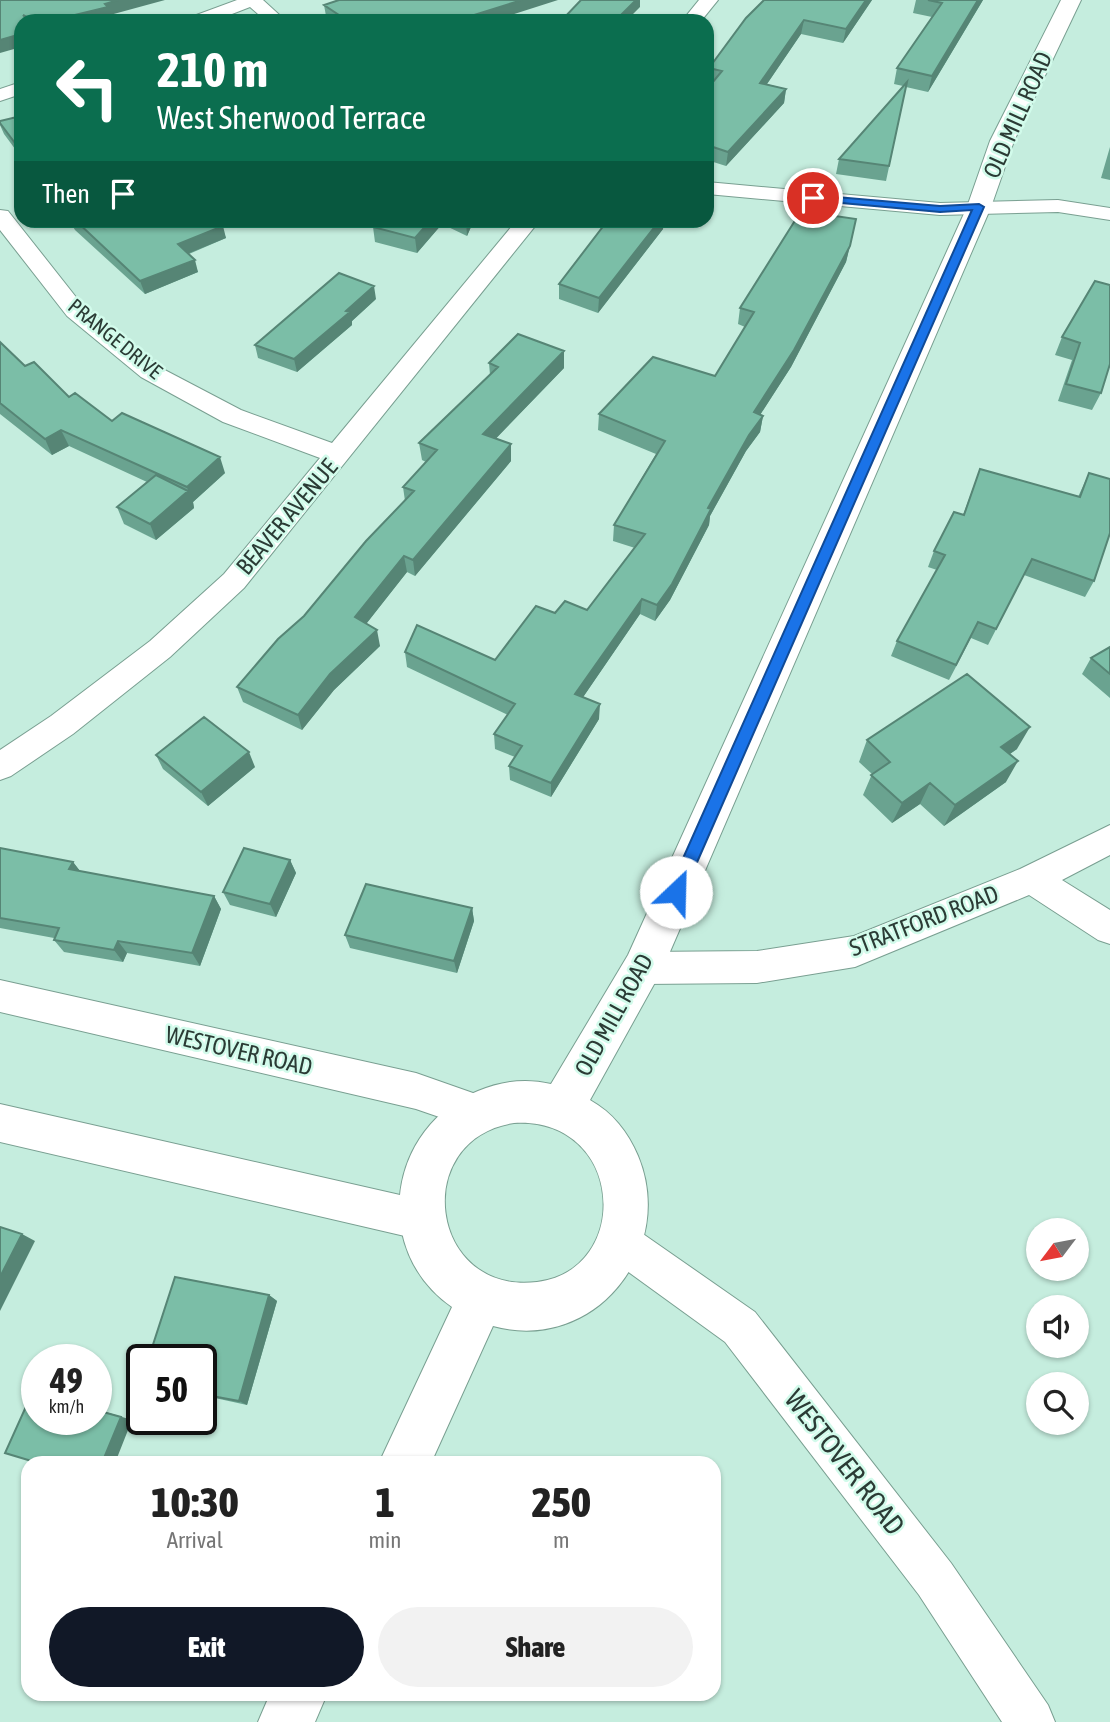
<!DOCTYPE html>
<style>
:root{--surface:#fff;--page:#f2f2f2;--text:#222;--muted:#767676;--accent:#111827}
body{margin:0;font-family:"Asap Condensed",sans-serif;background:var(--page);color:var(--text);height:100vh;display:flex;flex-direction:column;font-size:26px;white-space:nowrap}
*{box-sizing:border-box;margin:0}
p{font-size:23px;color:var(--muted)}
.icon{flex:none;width:38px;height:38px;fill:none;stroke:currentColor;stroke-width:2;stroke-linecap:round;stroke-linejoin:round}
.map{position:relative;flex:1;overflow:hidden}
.side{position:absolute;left:21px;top:1456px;width:700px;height:245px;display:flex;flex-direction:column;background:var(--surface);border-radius:21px;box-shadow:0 2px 5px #0004}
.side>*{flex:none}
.banner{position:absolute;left:14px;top:14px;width:700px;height:214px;border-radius:21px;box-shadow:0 2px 5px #0004;background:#0b6e4f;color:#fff;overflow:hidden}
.needle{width:46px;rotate:238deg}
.buttons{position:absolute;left:1026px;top:1218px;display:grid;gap:14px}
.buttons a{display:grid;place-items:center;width:63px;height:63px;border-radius:50%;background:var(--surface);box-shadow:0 2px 5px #0004;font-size:35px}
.speed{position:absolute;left:21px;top:1344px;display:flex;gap:14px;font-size:35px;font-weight:700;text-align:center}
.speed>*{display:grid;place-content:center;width:91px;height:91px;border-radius:50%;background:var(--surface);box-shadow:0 2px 5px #0004;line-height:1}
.speed small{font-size:18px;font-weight:400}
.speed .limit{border:4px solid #111;border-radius:10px;background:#fff;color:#111}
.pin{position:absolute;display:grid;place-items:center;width:60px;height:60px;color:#fff;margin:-30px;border:4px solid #fff;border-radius:50%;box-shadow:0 2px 7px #0007}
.me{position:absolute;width:77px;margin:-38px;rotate:24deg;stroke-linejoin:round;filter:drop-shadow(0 0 5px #0008)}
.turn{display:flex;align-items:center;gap:24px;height:147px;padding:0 28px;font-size:32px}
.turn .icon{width:91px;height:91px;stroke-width:2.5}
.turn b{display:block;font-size:49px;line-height:60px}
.then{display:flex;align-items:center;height:66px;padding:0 28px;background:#0003;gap:14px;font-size:26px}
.eta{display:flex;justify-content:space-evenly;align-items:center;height:119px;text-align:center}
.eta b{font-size:42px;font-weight:800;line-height:49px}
.primary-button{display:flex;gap:14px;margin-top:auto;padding:14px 28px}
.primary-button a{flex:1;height:80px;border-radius:42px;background:var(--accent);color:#fff;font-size:28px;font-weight:800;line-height:80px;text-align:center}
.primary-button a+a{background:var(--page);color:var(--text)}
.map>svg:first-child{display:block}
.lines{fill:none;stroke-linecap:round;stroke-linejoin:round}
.minor-casing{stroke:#799f91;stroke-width:2}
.secondary-casing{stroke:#799f91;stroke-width:2}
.minor{fill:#fff;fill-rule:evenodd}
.secondary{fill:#fff;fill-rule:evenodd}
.wall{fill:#6aa390}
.shaded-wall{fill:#568575}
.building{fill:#7bbea7;stroke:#568575;stroke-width:2}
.route{fill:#1a73e8;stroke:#114b97;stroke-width:2}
.labels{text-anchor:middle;stroke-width:5;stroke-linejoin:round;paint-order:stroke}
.far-street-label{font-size:21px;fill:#2b3b35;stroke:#d2fbeb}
.street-label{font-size:24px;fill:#2b3b35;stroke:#d2fbeb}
.near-street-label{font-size:28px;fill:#2b3b35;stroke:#d2fbeb}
</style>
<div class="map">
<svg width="1110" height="1722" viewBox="0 0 1110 1722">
<rect width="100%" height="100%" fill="#c5edde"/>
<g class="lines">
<!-- minor casing -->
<g class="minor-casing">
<path id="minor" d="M 237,0 L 263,0 L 286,21 L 266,21 L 250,7 L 214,21 L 188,21 L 191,17 Z
M 699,0 L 718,0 L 701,21 L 682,21 Z
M 21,82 L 21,94 L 0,101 L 0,89 Z
M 707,182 L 940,203 L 1058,200 L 1110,208 L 1110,220 L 1058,212 L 940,215 L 707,194 Z
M 0,210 L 8,211 L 83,306 L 159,367 L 241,410 L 332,443 L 517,220 L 540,220 L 244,588 L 170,657 L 73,734 L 11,776 L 0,780 L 0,750 L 51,716 L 150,641 L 224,574 L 320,458 L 223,422 L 141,377 L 67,316 L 0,230 Z
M 1110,825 L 1110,855 L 1062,880 L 1110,910 L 1110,944 L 1098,940 L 1029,895 L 855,967 L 757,983 L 643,984 L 631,979 L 625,968 L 631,957 L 643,952 L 757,951 L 854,936 L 1020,869 Z
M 0,980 L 416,1073 L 490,1099 L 496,1112 L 490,1125 L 477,1130 L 416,1109 L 0,1012 Z
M 0,1104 L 422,1200 L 436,1206 L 442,1220 L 436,1234 L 422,1240 L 0,1142 Z
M 619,1221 L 633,1227 L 755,1312 L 951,1563 L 1048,1705 L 1055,1722 L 1002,1722 L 919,1595 L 725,1342 L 605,1255 L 599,1241 L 605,1227 Z"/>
</g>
<!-- secondary casing -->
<g class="secondary-casing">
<path id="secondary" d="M 1061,0 L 1081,0 L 1014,141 L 991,207 L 663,968 L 590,1100 C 613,1113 628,1132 638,1156 C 677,1250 594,1354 493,1326 L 431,1463 L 379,1463 L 452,1307 C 370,1250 388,1127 478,1091 C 502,1081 526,1078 551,1084 L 628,955 L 967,207 L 990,141 ZM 514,1123 C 625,1117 633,1270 537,1282 C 429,1295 409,1139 514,1123 Z
M 270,1694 L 327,1694 L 315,1722 L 258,1722 Z"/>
</g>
<!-- minor -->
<use href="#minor" class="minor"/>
<!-- secondary -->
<use href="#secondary" class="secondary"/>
</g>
<!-- wall -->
<path class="wall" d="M 764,0 L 872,0 L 843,43 L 801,34 L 767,84 L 786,89 L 784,103 L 726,166 L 707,160 L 707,89 L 712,83 L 707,82 L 709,68 Z
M 916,0 L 983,0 L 928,92 L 906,87 L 886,181 L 836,174 L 839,159 L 903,86 L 894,84 L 897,68 L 932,17 L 913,13 Z
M 324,5 L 492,21 L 333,21 L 326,16 Z
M 21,116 L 21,157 L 4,134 L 0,125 L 0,121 Z
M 1110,147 L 1110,180 L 1101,178 Z
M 856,219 L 846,262 L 791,367 L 760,415 L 763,416 L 760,432 L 746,451 L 710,516 L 709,525 L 670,600 L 655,621 L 640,614 L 583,697 L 599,719 L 551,797 L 510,780 L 509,766 L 515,757 L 495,749 L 494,734 L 508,715 L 407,667 L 405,652 L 495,660 L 555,613 L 587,610 L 635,548 L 613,541 L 614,525 L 656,454 L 598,430 L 599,414 L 715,376 L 745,327 L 738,324 L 740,308 Z
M 69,220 L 218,220 L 226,238 L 189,254 L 198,272 L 145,294 L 75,230 Z
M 379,220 L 474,220 L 467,236 L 442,224 L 417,253 L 375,242 L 373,227 Z
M 608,220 L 664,220 L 663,229 L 598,313 L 559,299 L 559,284 Z
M 1110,285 L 1110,366 L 1107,372 L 1101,393 L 1092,410 L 1058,401 L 1072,360 L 1055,355 L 1062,337 Z
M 376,299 L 352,321 L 352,325 L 297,372 L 258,358 L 255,345 Z
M 0,342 L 25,366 L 69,397 L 112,421 L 225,473 L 193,502 L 194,508 L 156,540 L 124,524 L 117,507 L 147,482 L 69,446 L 52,455 L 0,414 Z
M 564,351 L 564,368 L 496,438 L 511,444 L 511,461 L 415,576 L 407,572 L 366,624 L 380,646 L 334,690 L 302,730 L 243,702 L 237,687 L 304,616 L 405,501 L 403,487 L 426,462 L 422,460 L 419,443 L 490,375 L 489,363 Z
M 980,469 L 1078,497 L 1089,473 L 1094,581 L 1085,597 L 1024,575 L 988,645 L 971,638 L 949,680 L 891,656 L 897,641 L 937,570 L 928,567 L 934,551 L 963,515 Z
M 1110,647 L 1110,698 L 1082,674 L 1091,658 Z
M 867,740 L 1017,749 L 1010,754 L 1006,782 L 944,826 L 920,804 L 892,823 L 863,795 L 872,774 L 859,762 Z
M 156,755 L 255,767 L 208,806 L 163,769 Z
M 0,848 L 73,862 L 80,871 L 214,896 L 221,909 L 200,966 L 127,953 L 123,962 L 64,952 L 54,940 L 54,938 L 0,928 Z
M 290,860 L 296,873 L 276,917 L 230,905 L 223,892 Z
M 472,908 L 474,921 L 457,973 L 350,948 L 345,935 Z
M 269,1295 L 277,1301 L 247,1405 L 201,1395 L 201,1360 Z"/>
<!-- shaded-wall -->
<path class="shaded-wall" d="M 118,0 L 165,0 L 110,15 L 111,19 L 103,21 L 50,21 Z
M 522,0 L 558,0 L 492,21 L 455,21 Z
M 633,0 L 640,0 L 640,7 L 626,21 L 615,21 Z
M 866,0 L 872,0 L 843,43 L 846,29 Z
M 978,0 L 983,0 L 928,92 L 932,76 Z
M 804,20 L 801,34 L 758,97 L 760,83 Z
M 21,34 L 21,47 L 0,53 L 0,40 Z
M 786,89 L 784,103 L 726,166 L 728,152 Z
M 431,220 L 442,220 L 442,224 L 417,253 L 415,238 Z
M 466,220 L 474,220 L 467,236 L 466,221 Z
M 660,220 L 664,220 L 663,229 L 598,313 L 599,298 Z
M 223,226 L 226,238 L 182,256 L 178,244 Z
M 850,246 L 846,262 L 791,367 L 751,429 L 754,412 Z
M 195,260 L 198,272 L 145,294 L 140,281 Z
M 374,286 L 376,299 L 352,321 L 352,325 L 297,372 L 294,359 Z
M 564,351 L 564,368 L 484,451 L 483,434 Z
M 763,416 L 760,432 L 746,451 L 710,516 L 709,525 L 670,600 L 655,621 L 657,605 L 708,508 L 749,435 Z
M 61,430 L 69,446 L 52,455 L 45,439 Z
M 511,444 L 511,461 L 415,576 L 413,560 Z
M 220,457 L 225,473 L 193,502 L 194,508 L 156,540 L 150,524 L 188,491 L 187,487 Z
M 404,556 L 407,572 L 359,633 L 355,617 Z
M 642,599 L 640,614 L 575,709 L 575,694 Z
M 377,630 L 380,646 L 334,690 L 302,730 L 298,715 L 330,674 Z
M 600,704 L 599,719 L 551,797 L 551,783 Z
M 1030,727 L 1017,749 L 989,768 L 1001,747 Z
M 249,752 L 255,767 L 208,806 L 201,792 Z
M 1018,761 L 1006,782 L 944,826 L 955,805 Z
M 930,783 L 920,804 L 892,823 L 902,803 Z
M 290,860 L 296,873 L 276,917 L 270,904 Z
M 73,862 L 83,875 L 69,869 Z
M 214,896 L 221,909 L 200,966 L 192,953 Z
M 472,908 L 474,921 L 457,973 L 454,961 Z
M 118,941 L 127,953 L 123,962 L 114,950 Z
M 22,1234 L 35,1241 L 0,1311 L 0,1277 Z
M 269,1295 L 277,1301 L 247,1405 L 239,1401 Z
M 96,1409 L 132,1420 L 115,1463 L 102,1463 Z"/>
<!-- building -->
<path class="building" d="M 0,0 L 118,0 L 105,4 L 108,7 L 50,21 L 34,21 L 23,15 L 29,21 L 21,21 L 21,34 L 0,40 Z
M 339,0 L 522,0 L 455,21 L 348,21 L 324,5 Z
M 581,0 L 636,0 L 615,21 L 561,21 Z
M 764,0 L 866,0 L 846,29 L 804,20 L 760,83 L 786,89 L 728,152 L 707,145 L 707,89 L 722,71 L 709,68 L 746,18 Z
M 928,0 L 978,0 L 932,76 L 897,68 L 942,3 Z
M 907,82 L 889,166 L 839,159 Z
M 21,116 L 21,151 L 0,123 L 0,121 Z
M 801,211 L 856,219 L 850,246 L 794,350 L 754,412 L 763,416 L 749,435 L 708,508 L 711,509 L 672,584 L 657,605 L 642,599 L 575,694 L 600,704 L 551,783 L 509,766 L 522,746 L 494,734 L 515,704 L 405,652 L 417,625 L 495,660 L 536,606 L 555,613 L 565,601 L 587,610 L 645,534 L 614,525 L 665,441 L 599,414 L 653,357 L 715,376 L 754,312 L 740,308 Z
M 75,220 L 218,220 L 223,226 L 178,244 L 195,260 L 140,281 Z
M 379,220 L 431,220 L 415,238 L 373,227 Z
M 608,220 L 660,220 L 599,298 L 559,284 Z
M 339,273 L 374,286 L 346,311 L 350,312 L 294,359 L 255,345 Z
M 1095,281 L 1110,285 L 1110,364 L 1101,393 L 1066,384 L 1080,343 L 1062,337 Z
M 518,334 L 564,351 L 483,434 L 511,444 L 413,560 L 404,556 L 355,617 L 377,630 L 330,674 L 298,715 L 237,687 L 278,639 L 304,616 L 366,541 L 414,491 L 403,487 L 437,450 L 419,443 L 498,367 L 489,363 Z
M 0,342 L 25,366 L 34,362 L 69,397 L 75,393 L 112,421 L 122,413 L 220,457 L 187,487 L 61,430 L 45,439 L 0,403 Z
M 980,469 L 1080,497 L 1089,473 L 1110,479 L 1110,533 L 1094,581 L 1032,559 L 996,629 L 978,622 L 956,665 L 897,641 L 945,555 L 934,551 L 954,512 L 964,515 Z
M 156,475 L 188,491 L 150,524 L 117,507 Z
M 1110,647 L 1110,674 L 1091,658 Z
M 967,674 L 1030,727 L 1001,747 L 1018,761 L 955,805 L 930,783 L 902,803 L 871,775 L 890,762 L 867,740 Z
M 204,717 L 249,752 L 201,792 L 156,755 Z
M 0,848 L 73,862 L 69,869 L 214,896 L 192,953 L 118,941 L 114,950 L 54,940 L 59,928 L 0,918 Z
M 244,848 L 290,860 L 270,904 L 223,892 Z
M 366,884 L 472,908 L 454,961 L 345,935 Z
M 0,1227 L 22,1234 L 0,1277 Z
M 175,1277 L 269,1295 L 239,1401 L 201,1394 L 201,1360 L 148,1360 Z
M 33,1391 L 37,1392 L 37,1419 L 96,1419 L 96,1410 L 121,1417 L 102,1463 L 38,1463 L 5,1453 Z"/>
<!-- route -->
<path class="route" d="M 813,195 L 940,206 L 979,204 L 984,207 L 684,892 L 682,897 L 671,897 L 668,892 L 972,210 L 940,212 L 809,200 L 807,198 Z"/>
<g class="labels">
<!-- far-street labels -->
<g class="far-street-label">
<text transform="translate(115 339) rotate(39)" y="7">PRANGE DRIVE</text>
</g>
<!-- street labels -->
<g class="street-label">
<text transform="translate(1018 115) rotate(-66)" y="8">OLD MILL ROAD</text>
<text transform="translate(287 517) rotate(-50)" y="8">BEAVER AVENUE</text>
<text transform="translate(924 921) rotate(-21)" y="8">STRATFORD ROAD</text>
<text transform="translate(614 1015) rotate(-61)" y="8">OLD MILL ROAD</text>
<text transform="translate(239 1051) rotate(13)" y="8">WESTOVER ROAD</text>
</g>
<!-- near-street labels -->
<g class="near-street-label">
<text transform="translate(845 1462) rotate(52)" y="10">WESTOVER ROAD</text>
</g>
</g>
</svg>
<div class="buttons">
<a><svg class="needle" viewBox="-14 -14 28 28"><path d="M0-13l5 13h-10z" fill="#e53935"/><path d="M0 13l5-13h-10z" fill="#767676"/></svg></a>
<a><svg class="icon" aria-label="sound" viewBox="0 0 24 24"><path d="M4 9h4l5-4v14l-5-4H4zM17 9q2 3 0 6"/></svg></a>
<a><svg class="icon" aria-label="search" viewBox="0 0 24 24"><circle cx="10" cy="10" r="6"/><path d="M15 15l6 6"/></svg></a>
</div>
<div class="speed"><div>49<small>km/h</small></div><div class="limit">50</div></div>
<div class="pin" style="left:813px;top:198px;background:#d93025"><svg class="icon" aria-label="arrive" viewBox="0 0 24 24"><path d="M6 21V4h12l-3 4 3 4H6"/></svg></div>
<svg class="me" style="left:676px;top:892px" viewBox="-20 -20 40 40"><circle r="19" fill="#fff"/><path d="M0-13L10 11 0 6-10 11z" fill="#1a73e8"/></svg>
<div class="banner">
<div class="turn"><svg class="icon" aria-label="left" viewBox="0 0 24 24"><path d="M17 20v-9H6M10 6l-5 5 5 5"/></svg><div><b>210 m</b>West Sherwood Terrace</div></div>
<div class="then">Then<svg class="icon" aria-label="arrive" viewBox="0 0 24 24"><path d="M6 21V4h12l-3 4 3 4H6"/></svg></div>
</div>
<section class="side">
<div class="eta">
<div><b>10:30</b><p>Arrival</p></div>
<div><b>1</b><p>min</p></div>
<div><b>250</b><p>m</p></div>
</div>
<div class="primary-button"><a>Exit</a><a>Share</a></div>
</section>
</div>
